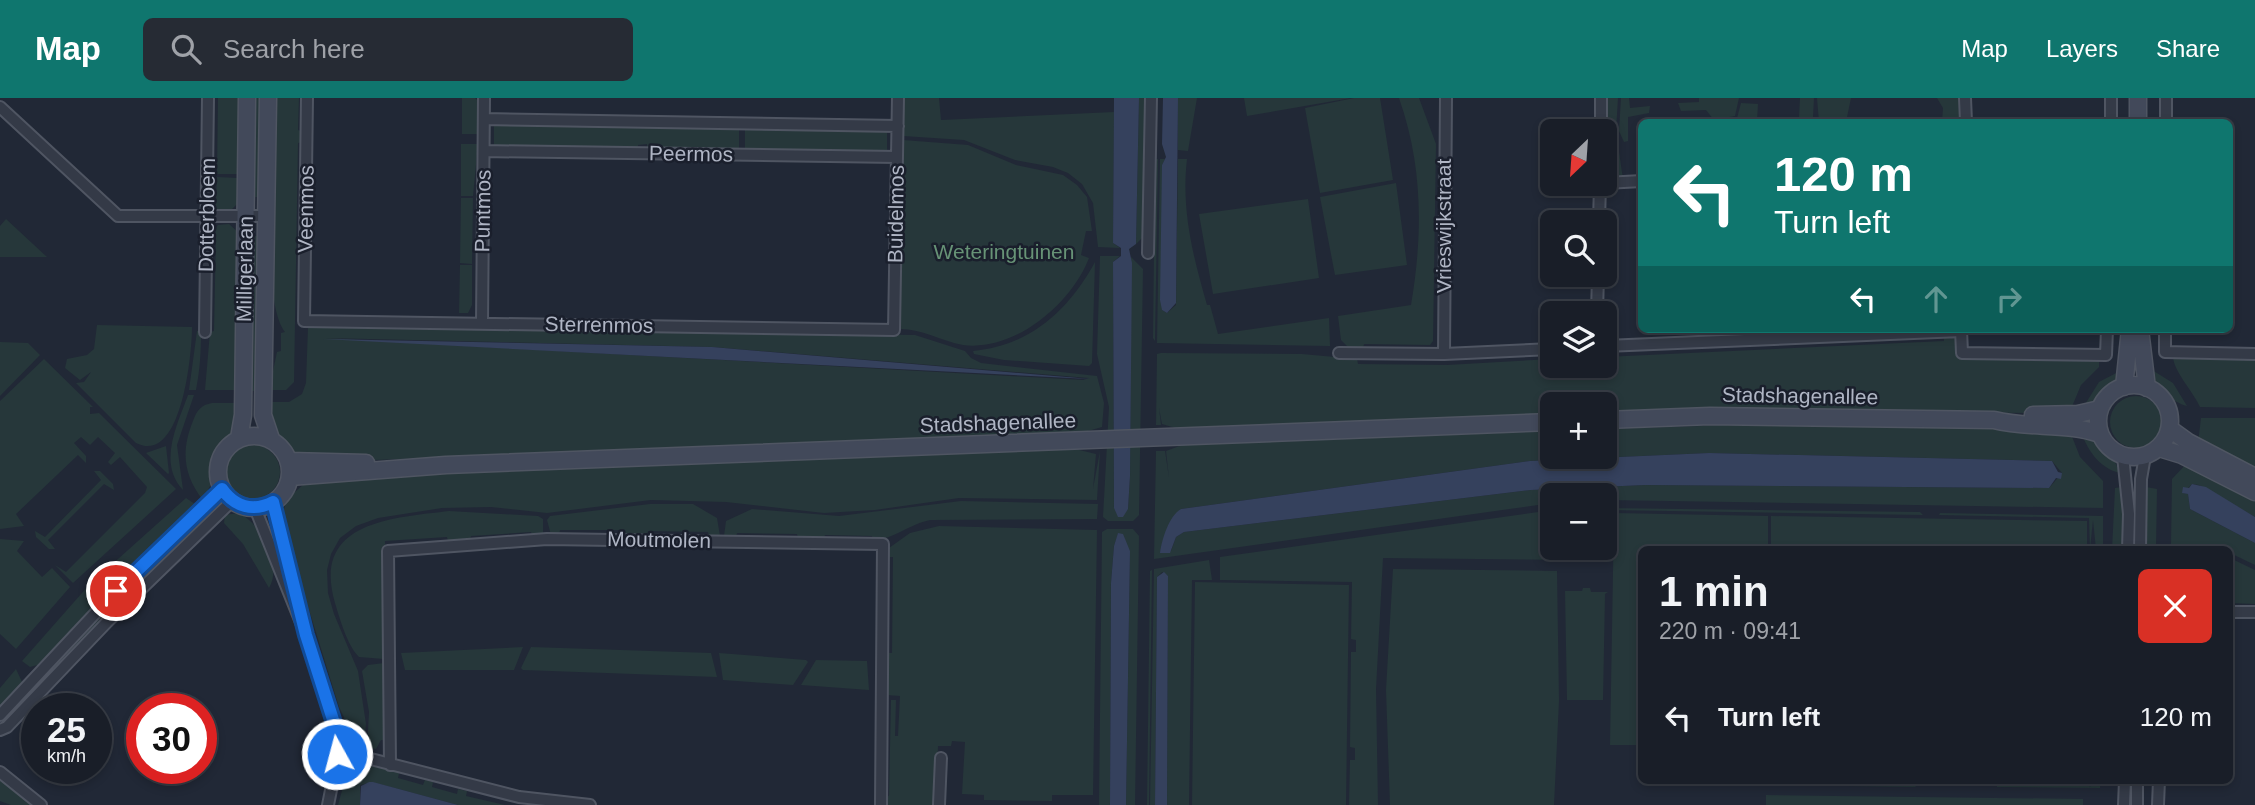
<!DOCTYPE html>
<meta charset="utf-8">
<style>
:root{--surface:#191e28;--page:#262b34;--text:#f1f3f6;--muted:#9fa2a8;--line:#373c45;--accent:#0f766e}
body{margin:0;font-family:Arial,sans-serif;background:var(--page);color:var(--text);height:100vh;display:flex;flex-direction:column;font-size:26px;white-space:nowrap}
*{box-sizing:border-box;margin:0}
p{font-size:23px;color:var(--muted)}
.icon{flex:none;width:38px;height:38px;fill:none;stroke:currentColor;stroke-width:2;stroke-linecap:round;stroke-linejoin:round}
.map{position:relative;flex:1;overflow:hidden}
.panel{position:absolute;left:1638px;top:448px;width:595px;height:238px;display:flex;flex-direction:column;background:var(--surface);border-radius:10px;box-shadow:0 4px 10px #0003,0 0 0 2px var(--line)}
.panel>*{flex:none}
.banner{position:absolute;left:1638px;top:21px;width:595px;height:214px;border-radius:10px;box-shadow:0 4px 10px #0003,0 0 0 2px var(--line);background:#0f766e;color:#fff;overflow:hidden}
.needle{width:46px;rotate:205deg}
.controls{position:absolute;left:1540px;top:21px;display:grid;gap:14px}
.controls a{display:grid;place-items:center;width:77px;height:77px;border-radius:10px;background:var(--surface);box-shadow:0 4px 10px #0003,0 0 0 2px var(--line);font-size:35px}
.speed{position:absolute;left:21px;top:595px;display:flex;gap:14px;font-size:35px;font-weight:700;text-align:center}
.speed>*{display:grid;place-content:center;width:91px;height:91px;border-radius:50%;background:var(--surface);box-shadow:0 4px 10px #0003,0 0 0 2px var(--line);line-height:1}
.speed small{font-size:18px;font-weight:400}
.speed .limit{border:10px solid #d22;background:#fff;color:#111}
.pin{position:absolute;display:grid;place-items:center;width:60px;height:60px;color:#fff;margin:-30px;border:4px solid #fff;border-radius:50%;box-shadow:0 2px 7px #0007}
.me{position:absolute;width:77px;margin:-38px;rotate:353deg;stroke-linejoin:round;filter:drop-shadow(0 0 5px #0008)}
.turn{display:flex;align-items:center;gap:24px;height:147px;padding:0 21px;font-size:32px}
.turn .icon{width:91px;height:91px;stroke-width:2.5}
.turn b{display:block;font-size:49px;line-height:60px}
.lanes{display:flex;align-items:center;height:66px;padding:0 21px;background:#0003;justify-content:center;gap:35px;direction:ltr}
.lanes .off{opacity:.35}
.round{display:grid;place-items:center;flex:none;width:74px;height:74px;border-radius:10px;background:var(--page)}
.headline{display:flex;align-items:center;justify-content:space-between;height:119px;padding:0 21px}
h1{font-size:42px;font-weight:600;line-height:52px}
ul{padding:0;list-style:none}
li{display:flex;align-items:center;gap:21px;height:105px;padding:0 21px}
li div{flex:1}
li b{display:block;font-size:26px}
li em{font-style:normal}
header{display:flex;align-items:center;gap:42px;box-sizing:border-box;height:98px;padding:0 35px;background:var(--accent);color:#fff}
header strong{font-size:33px}
nav{display:flex;gap:38px;margin-inline-start:auto;font-size:24px}
.search{width:490px;height:63px;background:var(--page);display:flex;align-items:center;gap:18px;box-sizing:border-box;padding:0 24px;border-radius:10px;color:var(--muted);font-size:26px}
.map>svg:first-child{display:block}
.green{fill:#26373a;fill-rule:evenodd}
.water{fill:#35415d}
.lines{fill:none;stroke-linecap:round;stroke-linejoin:round}
.minor-casing{stroke:#4f5562;stroke-width:14}
.secondary-casing{stroke:#4f5562;stroke-width:19}
.minor{stroke:#343a47;stroke-width:10}
.secondary{stroke:#42495a;stroke-width:16}
.route-casing{stroke:#114b97;stroke-width:18}
.route{stroke:#1a73e8;stroke-width:12}
.labels{text-anchor:middle;stroke-width:5;stroke-linejoin:round;paint-order:stroke}
.street-label{font-size:21px;fill:#afb5c4;stroke:#1a1f2c}
.park-label{font-size:21px;fill:#679376;stroke:#1a1f2c}
</style>
<header>
<strong>Map</strong>
<div class="search"><svg class="icon" aria-label="search" viewBox="0 0 24 24"><circle cx="10" cy="10" r="6"/><path d="M15 15l6 6"/></svg>Search here</div>
<nav><a>Map</a><a>Layers</a><a>Share</a></nav>
</header>
<div class="map">
<svg width="2255" height="707" viewBox="0 0 2255 707">
<rect width="100%" height="100%" fill="#212836"/>
<!-- green -->
<path class="green" d="M 218,0 L 243,0 L 242,66 L 238,66 L 238,76 L 217,76 Z
M 251,0 L 266,0 L 264,99 L 249,99 Z
M 273,0 L 299,0 L 298,32 L 301,33 L 302,44 L 298,45 L 294,284 L 286,292 L 269,292 L 277,254 L 281,253 L 281,235 L 285,234 C 260,202 272,51 273,0 Z
M 462,0 L 475,0 L 479,4 L 478,36 L 462,36 Z
M 904,0 L 939,0 L 941,22 L 1114,14 L 1113,145 L 1120,150 L 1098,149 L 1093,105 L 1082,86 L 1068,75 L 1053,69 L 1015,62 L 964,42 L 903,38 Z
M 1139,0 L 1145,0 L 1143,139 L 1136,146 Z
M 1178,0 L 1197,0 L 1188,53 L 1178,52 Z
M 1244,0 L 1351,0 L 1247,18 Z
M 1354,0 L 1380,0 L 1393,82 L 1320,95 L 1305,10 Z
M 1399,0 L 1419,0 L 1436,46 L 1433,243 L 1430,247 L 1364,246 L 1363,250 L 1349,250 L 1341,242 L 1338,218 L 1411,207 C 1423,136 1423,68 1399,0 Z
M 1606,0 L 1618,0 L 1616,33 L 1623,81 L 1613,79 L 1605,67 Z
M 1621,0 L 1629,0 L 1630,10 L 1650,8 L 1649,15 L 1628,19 L 1628,43 L 1624,44 L 1619,33 Z
M 1699,0 L 1739,0 L 1735,18 L 1714,22 L 1706,12 L 1681,13 L 1678,5 L 1699,4 Z
M 1800,0 L 1814,0 L 1813,19 L 1799,20 Z
M 1817,0 L 1851,0 L 1846,24 L 1819,24 Z
M 1937,0 L 1960,0 L 1960,24 L 1942,24 L 1943,10 Z
M 1741,5 L 1758,6 L 1757,24 L 1736,24 Z
M 494,26 L 739,29 L 739,52 L 647,51 L 647,46 L 638,47 L 638,51 L 494,48 Z
M 745,29 L 887,32 L 887,54 L 745,52 Z
M 903,42 L 968,47 L 1016,67 L 1063,77 L 1077,87 L 1087,99 L 1092,133 L 1086,133 L 1081,157 L 1089,160 C 1072,205 1015,254 963,247 C 941,243 923,231 900,231 Z
M 461,46 L 478,46 L 473,98 L 461,98 Z
M 1155,61 L 1158,61 L 1155,243 L 1153,240 Z
M 1160,61 L 1165,61 L 1162,67 L 1162,212 L 1167,215 L 1176,207 L 1178,61 L 1187,61 C 1181,112 1193,158 1207,207 L 1210,207 L 1218,236 L 1329,220 L 1330,248 L 1157,245 Z
M 217,79 L 237,80 L 238,83 L 242,83 L 240,103 L 228,115 L 221,115 L 213,108 L 212,102 L 216,102 Z
M 1396,85 L 1407,167 L 1335,177 L 1320,99 Z
M 461,100 L 473,100 L 472,166 L 460,165 Z
M 1308,101 L 1319,180 L 1213,196 L 1199,116 Z
M 6,121 L 47,159 L 0,159 L 0,128 Z
M 229,126 L 240,136 L 239,292 L 205,292 L 210,234 L 214,233 L 216,137 L 212,134 L 218,127 Z
M 249,138 L 258,138 L 261,293 L 247,293 Z
M 1100,158 L 1120,158 L 1113,164 L 1114,410 L 1124,414 L 1128,411 L 1130,378 L 1131,159 L 1143,171 L 1139,417 L 1133,423 L 1108,423 L 1103,419 L 1109,309 L 1097,256 Z
M 1095,164 L 1092,265 L 1089,268 L 1004,262 L 974,256 L 973,253 C 1030,248 1069,212 1095,164 Z
M 460,167 L 472,167 L 472,207 L 468,215 L 459,215 Z
M 97,227 L 192,229 C 192,255 182,368 136,345 L 76,285 L 84,284 L 91,274 L 80,282 L 65,270 L 67,261 L 87,257 L 94,251 Z
M 308,229 L 915,237 L 965,253 L 971,260 L 981,265 L 1097,278 L 1104,305 L 1102,329 L 1081,335 L 375,362 L 294,357 L 272,331 L 269,304 L 289,304 L 302,296 L 306,285 ZM 325,240 L 712,249 L 1089,280 L 1083,282 Z
M 197,233 L 201,233 C 201,254 200,272 196,292 L 189,292 Z
M 1944,237 L 1955,241 L 1957,255 L 2099,261 L 2099,269 L 2081,287 L 2071,311 L 2026,315 L 1734,311 L 1605,315 L 1605,306 L 1552,306 L 1552,317 L 1179,331 L 1162,326 L 1159,310 L 1161,327 L 1156,327 L 1157,256 L 1161,255 L 1302,256 L 1357,261 L 1358,266 L 1447,267 L 1552,261 L 1552,268 L 1605,268 L 1605,259 L 1944,243 Z
M 0,244 L 28,245 L 40,257 L 0,298 Z
M 2173,258 L 2255,259 L 2255,310 L 2200,309 C 2193,293 2173,273 2173,258 Z
M 44,261 L 93,309 L 90,309 L 90,316 L 99,315 L 176,391 L 73,485 L 55,467 L 66,474 L 145,395 L 147,389 L 120,359 L 111,367 L 108,364 L 115,355 L 98,339 L 90,347 L 81,339 L 74,345 L 86,358 L 86,365 L 78,357 L 16,416 L 24,428 L 0,431 L 0,303 Z
M 2122,272 C 2117,287 2099,303 2084,308 L 2099,284 Z
M 2152,272 L 2173,285 L 2187,308 C 2173,305 2153,287 2152,272 Z
M 188,297 L 194,297 L 177,347 L 183,392 C 157,365 178,325 188,297 Z
M2110 324a26 26 0 1 1 52 0a26 26 0 1 1-52 0Z
M 212,305 L 239,305 L 234,332 L 218,349 L 212,361 L 210,388 L 203,402 C 183,377 181,352 193,323 C 197,312 201,307 212,305 Z
M 2201,320 L 2255,320 L 2255,375 L 2198,345 Z
M 1733,327 L 2011,330 L 2071,336 L 2080,359 L 2103,383 L 2103,410 L 1605,402 L 1605,397 L 1552,397 L 1552,405 L 1154,461 L 1156,353 L 1165,353 L 1169,380 L 1166,353 L 1182,347 L 1552,333 L 1552,359 L 1605,359 L 1605,331 ZM 1709,355 L 2052,363 L 2062,375 L 2049,390 L 1645,387 L 1531,392 L 1184,434 L 1176,439 L 1171,453 L 1160,455 L 1166,434 L 1181,411 L 1530,363 Z
M 2090,338 L 2115,364 L 2120,375 C 2102,371 2090,356 2083,339 Z
M226 374a27 27 0 1 1 54 0a27 27 0 1 1-54 0Z
M 166,348 L 169,375 L 168,376 L 146,355 Z
M 1075,351 L 1096,356 L 1093,391 L 1100,353 L 1097,402 L 959,400 L 875,412 L 824,415 L 726,404 L 651,402 L 547,415 L 491,409 L 442,410 L 378,420 L 356,428 L 340,440 L 331,456 L 327,472 L 328,495 L 334,516 L 358,573 L 366,626 L 364,648 L 355,642 L 339,609 L 281,421 L 287,401 L 304,386 L 383,377 Z
M 2188,364 L 2255,398 L 2255,419 L 2199,387 L 2192,386 L 2183,395 L 2188,396 L 2190,411 L 2255,445 L 2255,467 L 2230,455 L 2230,452 L 2171,446 L 2172,381 Z
M 94,373 L 100,373 L 113,386 L 114,392 L 104,386 L 48,442 L 55,451 L 49,451 L 36,439 L 35,433 L 45,439 L 101,382 Z
M 2122,389 L 2124,451 L 2112,452 L 2115,390 Z
M 2146,389 L 2157,391 L 2156,451 L 2143,452 Z
M 186,400 L 195,406 L 194,412 L 41,566 L 30,569 L 22,563 L 89,487 Z
M 961,403 L 1098,406 L 1097,421 L 930,422 C 910,426 892,442 873,442 L 872,438 L 825,437 L 824,440 L 798,440 L 797,436 L 737,435 L 736,439 L 724,438 L 726,423 L 752,411 L 839,418 Z
M 650,406 L 693,406 L 717,420 L 720,438 L 709,438 L 708,434 L 648,433 L 647,437 L 620,436 L 620,432 L 560,432 L 559,436 L 551,437 L 547,422 L 550,418 Z
M 1605,410 L 1920,414 L 1923,417 L 1606,412 L 1605,463 L 1591,463 L 1591,450 L 1605,450 Z
M 1552,412 L 1552,450 L 1584,450 L 1583,462 L 1383,460 L 1376,591 L 1378,707 L 1349,707 L 1350,662 L 1355,662 L 1355,650 L 1350,649 L 1351,554 L 1356,554 L 1356,542 L 1351,541 L 1352,484 L 1220,482 L 1220,459 Z
M 449,413 L 538,418 L 543,421 L 543,437 L 532,437 L 531,434 L 471,438 L 470,442 L 448,443 L 447,439 L 385,443 L 384,561 L 359,559 C 347,547 340,521 335,505 C 311,423 393,420 449,413 Z
M 238,415 C 261,424 283,468 269,490 L 243,446 L 224,425 L 225,417 Z
M 1614,415 L 1768,418 L 1768,451 L 1642,452 L 1641,647 L 1610,647 Z
M 1940,415 L 2103,418 L 2103,451 L 2096,451 L 2093,422 L 2090,451 L 2089,420 L 1939,417 Z
M 202,417 L 207,420 L 47,582 L 43,581 L 42,574 Z
M 1771,418 L 2087,423 L 2087,451 L 1771,451 Z
M 939,428 L 1097,432 L 1093,697 L 1052,697 L 1052,703 L 984,702 L 984,697 L 962,696 L 965,644 L 952,643 L 951,648 L 938,648 L 936,707 L 885,707 L 885,699 L 889,698 L 891,602 L 896,602 L 895,638 L 898,638 L 900,598 L 887,597 L 887,555 L 892,555 L 893,459 L 889,459 L 889,450 L 910,435 Z
M 1107,431 L 1133,431 L 1139,438 L 1135,707 L 1126,707 L 1130,453 L 1118,436 L 1114,448 L 1111,485 L 1110,707 L 1099,707 L 1102,434 Z
M 0,441 L 24,443 L 17,453 L 42,479 L 52,470 L 70,489 L 16,551 L 0,536 Z
M 2230,460 L 2255,472 L 2255,506 L 2230,505 Z
M 1209,462 L 1212,482 L 1192,482 L 1189,707 L 1167,707 L 1168,478 L 1162,474 L 1157,479 L 1155,707 L 1150,707 L 1154,471 Z
M 1393,471 L 1557,473 L 1559,603 L 1554,707 L 1390,707 L 1386,592 Z
M 1152,472 L 1149,707 L 1147,707 L 1150,473 Z
M 1195,484 L 1349,487 L 1346,707 L 1192,707 Z
M 1583,490 L 1590,490 L 1591,494 L 1608,494 L 1605,496 L 1603,602 L 1567,602 L 1565,493 L 1582,493 Z
M 523,549 L 514,572 L 405,572 L 401,555 Z
M 531,549 L 711,555 L 717,579 L 523,572 L 521,570 Z
M 719,555 L 806,562 L 808,564 L 793,587 L 723,582 Z
M 816,562 L 867,563 L 869,592 L 801,587 Z
M 384,565 L 385,642 L 381,642 L 376,651 L 367,650 L 369,614 L 362,573 L 368,567 Z
M 16,571 L 23,586 L 0,612 L 0,590 Z
M 364,665 L 399,675 L 398,680 L 423,687 L 425,682 L 433,684 L 432,689 L 457,696 L 458,691 L 467,693 L 466,698 L 505,707 L 458,707 L 372,684 L 360,687 L 360,707 L 338,707 L 349,667 Z
M 0,682 L 31,707 L 11,707 L 0,703 Z
M 1777,683 L 1921,683 L 1915,689 L 1781,687 Z
M 1997,683 L 2088,683 L 2090,689 L 2093,683 L 2100,683 L 2100,690 L 1997,689 Z
M 1766,697 L 2083,701 L 2083,707 L 1766,707 Z"/>
<!-- water -->
<path class="water" d="M 1114,0 L 1139,0 L 1136,146 L 1129,151 L 1132,165 L 1130,378 L 1128,411 L 1123,419 L 1118,419 L 1114,410 L 1113,164 L 1121,158 L 1121,150 L 1113,145 Z
M 1163,0 L 1178,0 L 1176,205 L 1167,215 L 1162,212 L 1160,202 L 1162,67 L 1166,59 L 1162,46 Z
M 323,241 L 712,249 L 1090,281 Z
M 1709,355 L 2052,363 L 2058,374 L 2062,375 L 2061,381 L 2056,380 L 2049,390 L 1645,387 L 1531,392 L 1184,434 L 1176,439 L 1170,455 L 1160,455 C 1162,441 1169,418 1181,411 L 1530,363 Z
M 2192,386 L 2206,389 L 2255,419 L 2255,445 L 2190,411 L 2188,396 L 2182,395 L 2183,389 L 2189,390 Z
M 1118,435 L 1123,436 L 1130,453 L 1126,707 L 1110,707 L 1111,485 L 1114,448 Z
M 1164,474 L 1168,478 L 1167,707 L 1155,707 L 1157,479 Z
M 369,684 L 373,684 L 458,707 L 360,707 L 361,688 Z"/>
<g class="lines">
<!-- minor casing -->
<g class="minor-casing">
<path id="minor" d="M 307,0 L 304,223 L 894,232 L 898,0
M 1965,0 L 1966,24
M 0,9 L 118,118 L 267,118
M 484,21 L 898,28
M 2111,24 L 2111,0
M 2166,24 L 2166,0
M 1601,33 L 1601,0
M 484,53 L 897,59
M 1605,85 L 1642,83
M 1599,124 L 1600,86
M 1148,155 L 1151,0
M 1597,215 L 1598,177
M 482,225 L 484,0
M 1961,231 L 1962,255 L 2106,257 L 2107,231
M 2165,231 L 2165,254 L 2255,256
M 205,234 L 208,0
M 1605,248 L 1961,233
M 1339,255 L 1444,256 L 1552,251
M 1444,256 L 1446,0
M 2123,358 L 2129,416 L 2128,452
M 273,404 L 296,497
M 255,410 L 306,537 L 335,629 L 337,662 L 328,707
M 2140,452 L 2141,381 L 2145,358
M 2230,514 L 2255,514
M 0,617 L 132,476 L 222,391
M 0,632 L 7,629 L 107,524 L 232,403
M 337,656 L 363,659 L 519,699 L 590,707
M 390,667 L 388,453 L 547,441 L 883,446 L 881,707
M 0,674 L 41,707
M 939,707 L 941,660
M 2124,707 L 2125,682
M 2137,707 L 2137,682
M 2158,707 L 2159,682"/>
</g>
<!-- secondary casing -->
<g class="secondary-casing">
<path id="secondary" d="M 268,0 L 263,317 L 271,341
M 2138,24 L 2138,0
M 2140,231 L 2147,290
M2098 323a36 36 0 1 1 72 0a36 36 0 1 1-72 0Z
M 2124,289 L 2130,231
M 2033,317 L 2078,316 L 2100,311
M 1605,322 L 1710,318 L 1994,322 C 2029,331 2066,324 2100,336
M 2170,331 L 2188,344 L 2255,379
M218 374a36 36 0 1 1 72 0a36 36 0 1 1-72 0Z
M 239,340 L 243,317 L 247,0
M 2159,350 L 2182,357 L 2255,394
M 289,363 L 366,365
M 290,379 L 446,367 L 1552,324"/>
</g>
<!-- minor -->
<use href="#minor" class="minor"/>
<!-- secondary -->
<use href="#secondary" class="secondary"/>
</g>
<g class="lines">
<!-- route casing -->
<g class="route-casing">
<path id="route" d="M 116,493 L 222,391 C 235,409 253,414 273,404 L 306,537 L 335,628 L 337,656"/>
</g>
<!-- route -->
<use href="#route" class="route"/>
</g>
<g class="labels">
<!-- street labels -->
<g class="street-label">
<text transform="translate(691 56) rotate(1)" y="7">Peermos</text>
<text transform="translate(306 111) rotate(-89)" y="7">Veenmos</text>
<text transform="translate(483 113) rotate(-89)" y="7">Puntmos</text>
<text transform="translate(896 116) rotate(-89)" y="7">Buidelmos</text>
<text transform="translate(207 117) rotate(-89)" y="7">Dotterbloem</text>
<text transform="translate(1444 128) rotate(-90)" y="7">Vrieswijkstraat</text>
<text transform="translate(245 171) rotate(-89)" y="7">Milligerlaan</text>
<text transform="translate(599 227) rotate(1)" y="7">Sterrenmos</text>
<text transform="translate(1800 298) rotate(1)" y="7">Stadshagenallee</text>
<text transform="translate(998 325) rotate(-2)" y="7">Stadshagenallee</text>
<text transform="translate(659 442) rotate(1)" y="7">Moutmolen</text>
</g>
<!-- park labels -->
<g class="park-label">
<text x="1004" y="161">Weteringtuinen</text>
</g>
</g>
</svg>
<div class="controls">
<a><svg class="needle" viewBox="-14 -14 28 28"><path d="M0-13l5 13h-10z" fill="#e53935"/><path d="M0 13l5-13h-10z" fill="#9fa2a8"/></svg></a>
<a><svg class="icon" aria-label="search" viewBox="0 0 24 24"><circle cx="10" cy="10" r="6"/><path d="M15 15l6 6"/></svg></a>
<a><svg class="icon" aria-label="layers" viewBox="0 0 24 24"><path d="M12 4l9 5-9 5-9-5zM3 14l9 5 9-5"/></svg></a>
<a>+</a>
<a>−</a>
</div>
<div class="speed"><div>25<small>km/h</small></div><div class="limit">30</div></div>
<div class="pin" style="left:116px;top:493px;background:#d93025"><svg class="icon" aria-label="arrive" viewBox="0 0 24 24"><path d="M6 21V4h12l-3 4 3 4H6"/></svg></div>
<svg class="me" style="left:337px;top:656px" viewBox="-20 -20 40 40"><circle r="17" fill="#1a73e8" stroke="#fff" stroke-width="3"/><path d="M0-11L8 9 0 5-8 9z" fill="#fff"/></svg>
<div class="banner">
<div class="turn"><svg class="icon" aria-label="left" viewBox="0 0 24 24"><path d="M17 20v-9H6M10 6l-5 5 5 5"/></svg><div><b>120 m</b>Turn left</div></div>
<div class="lanes"><svg class="icon" aria-label="left" viewBox="0 0 24 24"><path d="M17 20v-9H6M10 6l-5 5 5 5"/></svg><svg class="icon off" aria-label="ahead" viewBox="0 0 24 24"><path d="M12 20V5M6 11l6-6 6 6"/></svg><svg class="icon off" aria-label="right" viewBox="0 0 24 24"><path d="M7 20v-9h11M14 6l5 5-5 5"/></svg></div>
</div>
<section class="panel">
<div class="headline"><div><h1>1 min</h1><p>220 m · 09:41</p></div><a class="round" style="background:#d93025;color:#fff"><svg class="icon" aria-label="close" viewBox="0 0 24 24"><path d="M6 6l12 12M18 6L6 18"/></svg></a></div>
<ul>
<li><svg class="icon" aria-label="left" viewBox="0 0 24 24"><path d="M17 20v-9H6M10 6l-5 5 5 5"/></svg><div><b>Turn left</b></div><em>120 m</em></li>
</ul>
</section>
</div>
